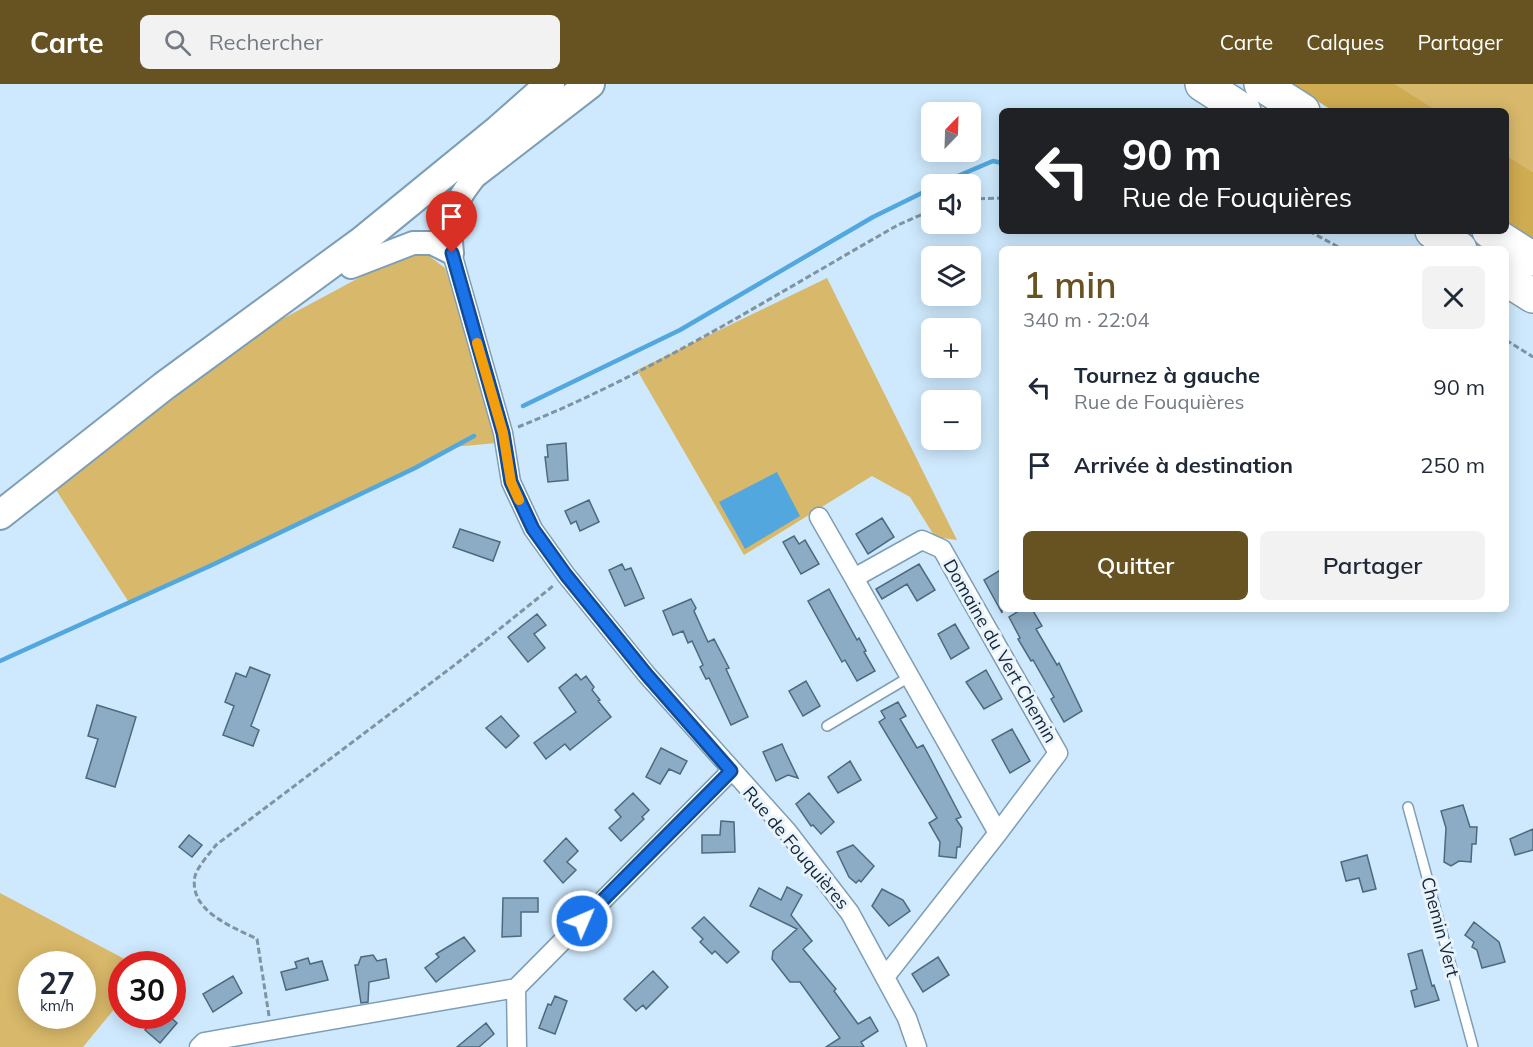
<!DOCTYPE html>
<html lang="fr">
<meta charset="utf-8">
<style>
:root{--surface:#fff;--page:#f2f2f3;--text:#1f2937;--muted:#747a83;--accent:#675322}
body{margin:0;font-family:Mulish,sans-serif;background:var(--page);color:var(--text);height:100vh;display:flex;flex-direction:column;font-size:22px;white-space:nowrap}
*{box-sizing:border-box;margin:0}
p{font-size:20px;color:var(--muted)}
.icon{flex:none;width:33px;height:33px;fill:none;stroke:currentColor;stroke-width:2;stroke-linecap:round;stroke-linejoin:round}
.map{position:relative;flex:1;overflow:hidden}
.sheet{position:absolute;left:999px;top:162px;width:510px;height:366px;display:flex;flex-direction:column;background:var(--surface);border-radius:9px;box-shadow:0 3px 15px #0003}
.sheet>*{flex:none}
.top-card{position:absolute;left:999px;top:24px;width:510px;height:126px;border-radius:9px;box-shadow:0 3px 15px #0003;background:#202124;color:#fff;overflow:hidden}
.needle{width:39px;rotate:23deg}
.tools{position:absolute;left:921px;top:18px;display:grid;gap:12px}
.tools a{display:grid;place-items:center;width:60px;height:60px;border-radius:9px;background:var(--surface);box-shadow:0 3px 15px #0003;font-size:30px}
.speed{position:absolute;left:18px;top:867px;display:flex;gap:12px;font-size:30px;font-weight:700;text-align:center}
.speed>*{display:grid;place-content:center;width:78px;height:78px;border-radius:50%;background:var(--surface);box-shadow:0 3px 15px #0003;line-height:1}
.speed small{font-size:15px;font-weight:400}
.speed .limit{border:9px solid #d22;background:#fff;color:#111}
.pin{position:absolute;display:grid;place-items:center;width:51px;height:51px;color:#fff;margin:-62px -26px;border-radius:50% 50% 50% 0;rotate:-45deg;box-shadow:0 0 6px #0007}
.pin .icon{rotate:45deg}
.me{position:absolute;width:66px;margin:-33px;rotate:45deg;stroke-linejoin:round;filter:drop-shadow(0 0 4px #0008)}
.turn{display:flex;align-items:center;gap:21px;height:126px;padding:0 24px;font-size:27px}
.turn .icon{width:78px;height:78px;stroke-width:2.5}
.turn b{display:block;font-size:42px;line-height:51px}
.round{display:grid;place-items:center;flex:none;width:63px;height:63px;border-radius:9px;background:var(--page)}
.summary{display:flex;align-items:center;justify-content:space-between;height:102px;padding:0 24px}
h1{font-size:36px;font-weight:600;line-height:45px;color:var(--accent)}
.cta{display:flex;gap:12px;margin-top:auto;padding:12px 24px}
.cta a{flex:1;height:69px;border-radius:9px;background:var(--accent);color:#fff;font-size:24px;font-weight:600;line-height:69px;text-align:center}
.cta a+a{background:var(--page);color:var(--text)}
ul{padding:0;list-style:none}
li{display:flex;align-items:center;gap:18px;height:78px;padding:0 24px}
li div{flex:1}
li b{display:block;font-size:22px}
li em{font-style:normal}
header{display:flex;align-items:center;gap:36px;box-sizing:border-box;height:84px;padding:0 30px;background:var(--accent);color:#fff}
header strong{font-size:28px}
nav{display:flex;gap:33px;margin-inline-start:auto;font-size:21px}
.search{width:420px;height:54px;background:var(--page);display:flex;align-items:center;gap:15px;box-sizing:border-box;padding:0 21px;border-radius:9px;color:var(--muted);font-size:22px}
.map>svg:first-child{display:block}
.green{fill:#d8b86a;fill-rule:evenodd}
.forest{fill:#cfab51}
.water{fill:#52a7df}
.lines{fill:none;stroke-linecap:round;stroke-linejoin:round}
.stream{stroke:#52a7df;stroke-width:4.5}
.building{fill:#8bacc4;stroke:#4b6a80;stroke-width:1.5}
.service-casing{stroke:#7e9eb5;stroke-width:12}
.minor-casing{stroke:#7e9eb5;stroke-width:21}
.tertiary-casing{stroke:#7e9eb5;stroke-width:26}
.primary-casing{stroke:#7e9eb5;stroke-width:32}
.motorway-casing{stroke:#7e9eb5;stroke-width:36}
.path{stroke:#7f93a3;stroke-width:3;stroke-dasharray:6 3;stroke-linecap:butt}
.service{stroke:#fff;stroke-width:9}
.minor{stroke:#fff;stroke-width:18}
.tertiary{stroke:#fff;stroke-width:22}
.primary{stroke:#fff;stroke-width:28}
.motorway{stroke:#fff;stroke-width:33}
.route-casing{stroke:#114b97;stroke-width:15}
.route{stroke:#1a73e8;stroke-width:10}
.slow{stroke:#f59e0b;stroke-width:10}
.labels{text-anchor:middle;stroke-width:6;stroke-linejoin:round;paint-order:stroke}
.street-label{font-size:18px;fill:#18242e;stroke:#e7f4ff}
</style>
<header>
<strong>Carte</strong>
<div class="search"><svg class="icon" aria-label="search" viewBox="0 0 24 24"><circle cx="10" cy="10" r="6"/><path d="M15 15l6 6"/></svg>Rechercher</div>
<nav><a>Carte</a><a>Calques</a><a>Partager</a></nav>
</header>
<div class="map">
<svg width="1533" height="963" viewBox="0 0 1533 963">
<rect width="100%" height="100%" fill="#cee9fd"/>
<!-- green -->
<path class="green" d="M 1395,0 L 1533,0 L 1533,88 L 1506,71 L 1506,27 L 1438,27 Z
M 407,168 L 429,172 L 445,184 L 471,264 L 497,359 L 452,363 L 415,384 L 130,520 L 56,406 L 260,247 Z
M 827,194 L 957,456 L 935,453 L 910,413 L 872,392 L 744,471 L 637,286 Z
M 0,809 L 134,880 L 122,880 L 121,917 L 83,963 L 0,963 ZM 32,880 L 82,880 L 82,932 L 32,932 Z"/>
<!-- forest -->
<path class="forest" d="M 1291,0 L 1395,0 L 1438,27 L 1333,27 Z
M 1506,71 L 1533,88 L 1533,155 L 1506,137 Z"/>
<!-- water -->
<path class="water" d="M 777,388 L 800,432 L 745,465 L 719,418 Z"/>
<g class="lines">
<!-- stream -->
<path class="stream" d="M 939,100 L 993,77 L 1002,79
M 523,322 L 680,246 L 873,133 L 932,104
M 0,577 L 212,481 L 415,384 L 474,352"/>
</g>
<!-- building -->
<path class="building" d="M 566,359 L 568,396 L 548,398 L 545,373 L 548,373 L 547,361 Z
M 589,416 L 599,438 L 580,447 L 576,437 L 571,440 L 565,427 Z
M 882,434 L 894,453 L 868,470 L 856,450 Z
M 460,445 L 500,458 L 493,477 L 453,463 Z
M 794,452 L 799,460 L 805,456 L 819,480 L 801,490 L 783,458 Z
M 622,480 L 625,486 L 631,484 L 644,514 L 625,522 L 609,486 Z
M 919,480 L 935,506 L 917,517 L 907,500 L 882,515 L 876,505 Z
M 1002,485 L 1002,529 L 984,496 Z
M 829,505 L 857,556 L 859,554 L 866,567 L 864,568 L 875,587 L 857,597 L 845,576 L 842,578 L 808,517 Z
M 691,515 L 696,524 L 694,527 L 708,558 L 714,555 L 729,584 L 726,585 L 748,633 L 731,641 L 709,594 L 706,595 L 700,583 L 703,581 L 692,557 L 688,559 L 683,547 L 673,551 L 663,527 Z
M 1022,525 L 1032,525 L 1042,542 L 1036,545 L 1057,581 L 1059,579 L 1082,627 L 1064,638 L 1051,615 L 1054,613 L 1033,576 L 1031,577 L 1018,555 L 1020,554 L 1009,533 Z
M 537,530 L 546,541 L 534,550 L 545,564 L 528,578 L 508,553 Z
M 955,540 L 969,564 L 951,575 L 938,550 Z
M 250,583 L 270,591 L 251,642 L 259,646 L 253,662 L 223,651 L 234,622 L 225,618 L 236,589 L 246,593 Z
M 986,586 L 1002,615 L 984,625 L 966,598 Z
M 576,590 L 581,596 L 586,592 L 594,603 L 592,606 L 600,616 L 598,617 L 611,633 L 570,666 L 565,660 L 546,675 L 534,659 L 576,628 L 559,604 Z
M 806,597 L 820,622 L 803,632 L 789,607 Z
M 898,618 L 906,632 L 900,635 L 917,664 L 923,661 L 927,668 L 961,733 L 956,735 L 962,744 L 960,763 L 957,763 L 956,774 L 939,772 L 940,758 L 929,739 L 937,734 L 879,638 L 885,634 L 881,627 Z
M 97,621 L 136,633 L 115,703 L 86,694 L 98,655 L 88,652 Z
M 501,632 L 519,652 L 506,664 L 486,644 Z
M 1012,645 L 1030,677 L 1010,689 L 992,656 Z
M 782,660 L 785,667 L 798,694 L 788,691 L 776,697 L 763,668 Z
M 661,664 L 687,677 L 680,690 L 669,685 L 660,700 L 646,693 Z
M 850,677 L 861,696 L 838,709 L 828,693 Z
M 633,709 L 649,726 L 642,733 L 644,735 L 621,757 L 609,744 L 621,733 L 615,726 Z
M 809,709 L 834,738 L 821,750 L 813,741 L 811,742 L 796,720 Z
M 1463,721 L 1470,743 L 1477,743 L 1476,760 L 1472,760 L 1471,778 L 1459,777 L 1451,782 L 1444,778 L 1446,744 L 1441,727 Z
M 721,737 L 734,738 L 735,768 L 702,769 L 702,751 L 720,751 Z
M 1533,745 L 1533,766 L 1515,771 L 1510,755 Z
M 189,751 L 202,761 L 192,773 L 179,763 Z
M 566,754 L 578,767 L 567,778 L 576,786 L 563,799 L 544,777 Z
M 853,761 L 874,782 L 861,798 L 859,796 L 856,799 L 849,793 L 837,768 Z
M 1367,771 L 1376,805 L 1363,808 L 1359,794 L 1346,797 L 1341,778 Z
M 787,803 L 802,811 L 791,831 L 812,857 L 803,865 L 836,905 L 834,907 L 858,940 L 870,933 L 878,947 L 861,958 L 864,963 L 826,963 L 840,954 L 800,898 L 790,898 L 772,875 L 773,867 L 797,845 L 750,822 L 759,804 L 781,816 Z
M 882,805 L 903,816 L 910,827 L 889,842 L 872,822 Z
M 503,814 L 538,814 L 538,828 L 521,828 L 521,852 L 502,853 Z
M 704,833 L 739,868 L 727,879 L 715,867 L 712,870 L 700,858 L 703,855 L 692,844 Z
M 1474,838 L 1499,858 L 1505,878 L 1482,884 L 1477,866 L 1472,863 L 1474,858 L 1465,851 Z
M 464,853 L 475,867 L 436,898 L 425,884 L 439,873 L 436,870 Z
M 1422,866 L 1432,902 L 1434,901 L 1439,916 L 1415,923 L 1411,907 L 1417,905 L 1408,870 Z
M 373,871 L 377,877 L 386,875 L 389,894 L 369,898 L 368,918 L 361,919 L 355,881 L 358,881 L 361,873 Z
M 938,873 L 949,891 L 923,908 L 912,890 Z
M 308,874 L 310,880 L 322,877 L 328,896 L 286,906 L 281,888 L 297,884 L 295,878 Z
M 653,887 L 668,903 L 646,925 L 643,921 L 636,927 L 624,915 Z
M 233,892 L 242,909 L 213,928 L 203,910 Z
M 555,912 L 567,917 L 555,950 L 539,944 L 548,920 L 551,921 Z
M 157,932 L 169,932 L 177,939 L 160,959 L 145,946 Z
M 486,939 L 494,950 L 479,963 L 457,963 Z"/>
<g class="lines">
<!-- service casing -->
<g class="service-casing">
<path id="service" d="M 827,642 L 911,592
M 1408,723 L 1473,963"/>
</g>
<!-- minor casing -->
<g class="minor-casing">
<path id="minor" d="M 452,169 L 503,349 L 511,398 L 533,445 L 566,491 L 647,591 L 787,747 L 850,829 L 907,934 L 917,963
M 819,433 L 854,494
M 885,893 L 998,749 L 1058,669 L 942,465 L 922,456 L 854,494 L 998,749
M 516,904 L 517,963
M 199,963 L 204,958 L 516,904 L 731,687"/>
</g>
<!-- tertiary casing -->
<g class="tertiary-casing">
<path id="tertiary" d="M 452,169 C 447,125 457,116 483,82
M 351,183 L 413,159 L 432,159 L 452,169"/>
</g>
<!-- primary casing -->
<g class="primary-casing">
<path id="primary" d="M 476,88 L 590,0
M 0,431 L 164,302 L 362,157 L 498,46 L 550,0"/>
</g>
<!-- motorway casing -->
<g class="motorway-casing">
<path id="motorway" d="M 1202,0 L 1244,27
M 1261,0 L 1303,27
M 1432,147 L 1460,165
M 1489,147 L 1533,175
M 1506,195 L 1533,212"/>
</g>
<!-- path -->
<path class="path" d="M 970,115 L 1002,114
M 1309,147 L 1342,165
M 1506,256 L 1533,273
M 518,343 C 651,290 774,211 898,141 L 932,126
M 269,932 L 257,855 C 233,843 188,827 195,792 C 198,782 210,769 216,761 L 456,580 L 553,502"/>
<!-- service -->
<use href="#service" class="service"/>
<!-- minor -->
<use href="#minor" class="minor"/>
<!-- tertiary -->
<use href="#tertiary" class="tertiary"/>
<!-- primary -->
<use href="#primary" class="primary"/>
<!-- motorway -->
<use href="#motorway" class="motorway"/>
</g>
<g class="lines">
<!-- route casing -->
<g class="route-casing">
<path id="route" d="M 452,169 L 503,349 L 511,398 L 533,445 L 566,491 L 647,591 L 731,687 L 582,837"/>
</g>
<!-- route -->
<use href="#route" class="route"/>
<!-- slow -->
<path class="slow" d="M 477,259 L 503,349 L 511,398 L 519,416"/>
</g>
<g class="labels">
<!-- street labels -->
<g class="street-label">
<text transform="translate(1000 567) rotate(60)" y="6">Domaine du Vert Chemin</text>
<text transform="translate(796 764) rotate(50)" y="6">Rue de Fouquières</text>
<text transform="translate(1440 843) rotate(75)" y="6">Chemin Vert</text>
</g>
</g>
</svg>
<div class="tools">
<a><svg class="needle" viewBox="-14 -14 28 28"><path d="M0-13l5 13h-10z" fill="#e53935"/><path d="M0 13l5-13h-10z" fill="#747a83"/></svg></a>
<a><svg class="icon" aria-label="sound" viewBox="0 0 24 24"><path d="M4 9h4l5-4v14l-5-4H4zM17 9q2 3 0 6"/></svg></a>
<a><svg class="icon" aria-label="layers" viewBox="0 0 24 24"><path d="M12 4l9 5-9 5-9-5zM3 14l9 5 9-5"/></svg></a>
<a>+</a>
<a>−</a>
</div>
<div class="speed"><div>27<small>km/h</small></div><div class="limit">30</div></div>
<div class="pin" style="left:452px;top:169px;background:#d93025"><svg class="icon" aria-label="arrive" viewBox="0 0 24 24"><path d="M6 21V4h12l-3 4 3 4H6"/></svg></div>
<svg class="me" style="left:582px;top:837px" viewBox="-20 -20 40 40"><circle r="17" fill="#1a73e8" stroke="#fff" stroke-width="3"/><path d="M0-11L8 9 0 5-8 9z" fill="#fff"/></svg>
<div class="top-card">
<div class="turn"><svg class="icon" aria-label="left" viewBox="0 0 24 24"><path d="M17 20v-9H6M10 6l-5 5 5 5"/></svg><div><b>90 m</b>Rue de Fouquières</div></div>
</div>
<section class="sheet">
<div class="summary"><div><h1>1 min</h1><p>340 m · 22:04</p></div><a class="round"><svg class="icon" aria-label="close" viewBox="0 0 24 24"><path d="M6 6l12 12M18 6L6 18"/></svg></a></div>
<ul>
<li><svg class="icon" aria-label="left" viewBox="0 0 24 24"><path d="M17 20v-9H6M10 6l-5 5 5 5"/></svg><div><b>Tournez à gauche</b><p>Rue de Fouquières</p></div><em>90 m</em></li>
<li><svg class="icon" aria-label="arrive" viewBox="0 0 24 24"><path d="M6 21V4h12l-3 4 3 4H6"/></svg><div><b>Arrivée à destination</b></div><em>250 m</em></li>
</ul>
<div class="cta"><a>Quitter</a><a>Partager</a></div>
</section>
</div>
